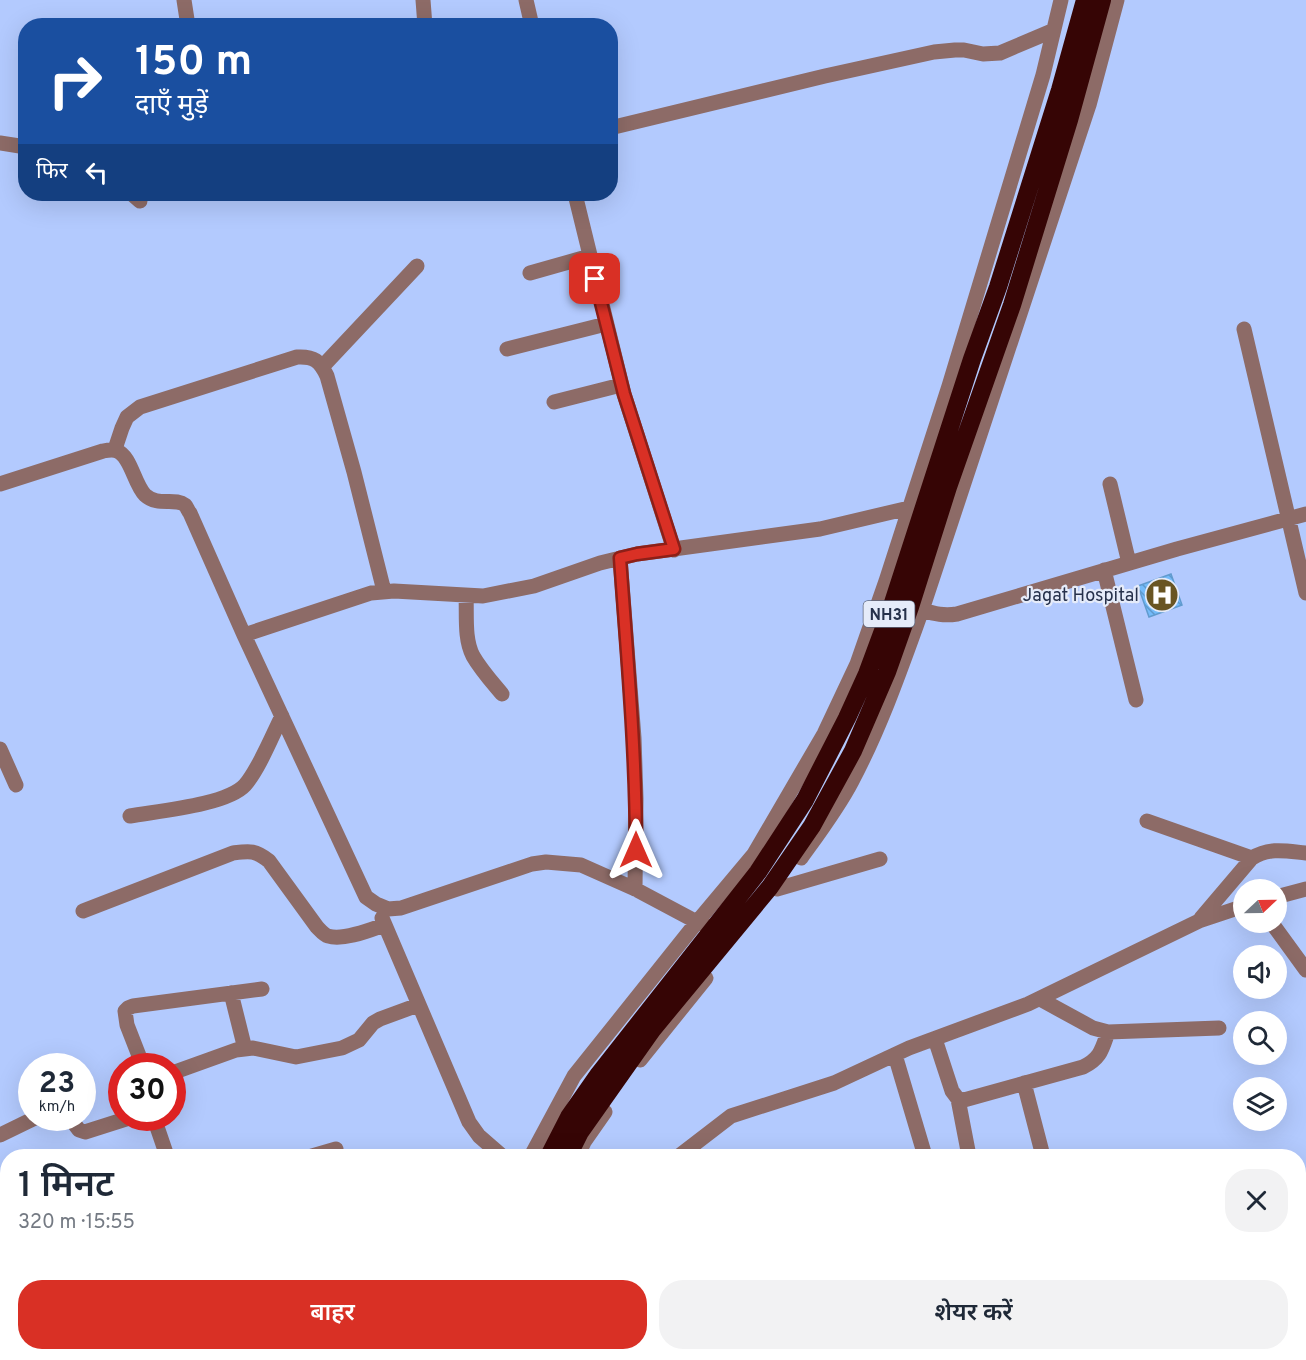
<!DOCTYPE html>
<html lang="hi">
<meta charset="utf-8">
<style>
:root{--surface:#fff;--page:#f2f2f3;--text:#1f2937;--muted:#747a83;--accent:#d93025}
body{margin:0;font-family:Overpass,"Noto Sans Devanagari",sans-serif;background:var(--page);color:var(--text);height:100vh;display:flex;flex-direction:column;font-size:22px;white-space:nowrap}
*{box-sizing:border-box;margin:0}
p{font-size:20px;color:var(--muted)}
.icon{flex:none;width:33px;height:33px;fill:none;stroke:currentColor;stroke-width:2;stroke-linecap:round;stroke-linejoin:round}
.map{position:relative;flex:1;overflow:hidden}
.details{position:absolute;left:0px;top:1149px;width:1306px;height:212px;display:flex;flex-direction:column;background:var(--surface);border-radius:24px 24px 0 0;box-shadow:0 6px 24px #0002}
.details>*{flex:none}
.hud{position:absolute;left:18px;top:18px;width:600px;height:183px;border-radius:24px;box-shadow:0 6px 24px #0002;background:#1a4fa0;color:#fff;overflow:hidden}
.needle{width:39px;rotate:68deg}
.tools{position:absolute;left:1233px;top:879px;display:grid;gap:12px}
.tools a{display:grid;place-items:center;width:54px;height:54px;border-radius:50%;background:var(--surface);box-shadow:0 6px 24px #0002;font-size:30px}
.speed{position:absolute;left:18px;top:1053px;display:flex;gap:12px;font-size:30px;font-weight:700;text-align:center}
.speed>*{display:grid;place-content:center;width:78px;height:78px;border-radius:50%;background:var(--surface);box-shadow:0 6px 24px #0002;line-height:1}
.speed small{font-size:15px;font-weight:400}
.speed .limit{border:9px solid #d22;background:#fff;color:#111}
.pin{position:absolute;display:grid;place-items:center;width:51px;height:51px;color:#fff;margin:-26px;border-radius:12px;box-shadow:0 3px 9px #0006}
.me{position:absolute;width:66px;margin:-33px;rotate:0deg;stroke-linejoin:round;filter:drop-shadow(0 0 4px #0008)}
.turn{display:flex;align-items:center;gap:21px;height:126px;padding:0 18px;font-size:27px}
.turn .icon{width:78px;height:78px;stroke-width:2.5}
.turn b{display:block;font-size:42px;line-height:51px}
.then{display:flex;align-items:center;height:57px;padding:0 18px;background:#0003;gap:12px;font-size:22px}
.round{display:grid;place-items:center;flex:none;width:63px;height:63px;border-radius:24px;background:var(--page)}
.overview{display:flex;align-items:center;justify-content:space-between;height:102px;padding:0 18px}
h1{font-size:36px;font-weight:600;line-height:45px}
.action{display:flex;gap:12px;margin-top:auto;padding:12px 18px}
.action a{flex:1;height:69px;border-radius:24px;background:var(--accent);color:#fff;font-size:24px;font-weight:600;line-height:69px;text-align:center}
.action a+a{background:var(--page);color:var(--text)}
.map>svg:first-child{display:block}
.building{fill:url(#building-back-hatch);stroke:#619bce;stroke-width:1.5}
.lines{fill:none;stroke-linecap:round;stroke-linejoin:round}
.minor{stroke:#8d6b67;stroke-width:15}
.highway{stroke:#360505;stroke-width:18}
.highway-bridge{stroke:#360505;stroke-width:18}
.route-casing{stroke:#8d1f18;stroke-width:15}
.route{stroke:#d93025;stroke-width:10}
.labels{text-anchor:middle;stroke-width:4.5;stroke-linejoin:round;paint-order:stroke}
.shield{fill:#e5ebf9;stroke:#5f697f;stroke-width:1.5}
.shield-label{font-size:16px;font-weight:bold;fill:#26314b}
.poi-label{font-size:18px;fill:#26314b;stroke:#e5ebf9;text-anchor:end}
</style>
<div class="map">
<svg width="1306" height="1360" viewBox="0 0 1306 1360">
<defs>
<pattern id="building-back-hatch" width="6" height="6" patternUnits="userSpaceOnUse" patternTransform="scale(1.5)"><rect width="6" height="6" fill="#74bbfa"/><path d="M-1 5l2 2M0 0l6 6M5-1l2 2" fill="none" stroke="#5f99cc"/></pattern>
</defs>
<rect width="100%" height="100%" fill="#b3cafe"/>
<!-- building -->
<path class="building" d="M 1171,574 L 1182,605 L 1149,617 L 1138,586 Z"/>
<g class="lines">
<!-- minor -->
<path class="minor" d="M 184,0 L 188,26
M 423,0 L 425,26
M 526,0 L 532,26
M 610,128 L 825,76 L 934,52 L 955,50 L 964,50 L 983,54 L 1000,53 L 1052,31
M 0,143 L 26,147
M 132,194 L 140,201
M 575,194 L 624,394 L 674,550
M 530,273 L 590,256
M 1244,329 L 1306,593
M 507,349 L 606,324
M 323,366 L 417,266
M 554,402 L 621,385
M 115,449 L 122,428 L 127,417 L 140,407 L 297,357 C 314,356 320,361 327,376 L 354,472 L 384,591
M 0,484 L 103,451 C 108,450 113,449 117,451 C 131,456 134,484 145,495 C 158,507 175,497 185,505 C 187,507 188,511 190,513 L 244,635 L 366,897 L 376,904 L 388,909 L 401,908 L 532,864 L 546,862 L 581,865 L 635,889 L 697,922 L 705,925
M 1110,484 L 1129,563
M 620,558 L 634,738 L 636,799 L 635,889
M 1104,570 L 1136,700
M 466,596 C 467,615 464,639 473,656 C 481,670 492,682 502,694
M 922,610 C 935,614 944,616 957,614 L 1177,549 L 1306,514
M 244,635 L 371,593 L 394,591 L 483,596 L 534,586 L 600,563 L 637,554 L 820,529 L 909,508
M 0,749 L 16,785
M 130,816 C 158,811 227,805 245,785 C 259,769 272,736 282,716
M 1147,821 L 1252,858
M 801,858 C 819,833 838,808 852,781 C 881,726 901,668 922,610 L 1089,105 L 1117,0
M 777,889 L 880,859
M 1276,897 L 1306,889
M 83,911 L 233,853 C 250,851 255,850 269,861 L 317,927 C 320,930 324,935 328,936 C 343,941 370,930 384,925
M 382,918 L 469,1122 L 479,1136 L 502,1156
M 1201,918 L 1252,858 C 1270,847 1286,851 1306,853
M 1271,922 L 1306,970
M 231,993 L 245,1049
M 1040,999 L 1093,1028 L 1108,1032 L 1219,1028
M 935,1039 L 952,1091 L 958,1099 L 964,1100 L 1083,1067 C 1101,1058 1102,1049 1108,1032
M 895,1055 L 925,1156
M 640,1060 L 706,978
M 143,1066 L 127,1025 L 125,1011 L 128,1008 L 133,1006 L 262,989
M 172,1073 L 236,1050 L 253,1048 L 296,1057 L 342,1048 L 359,1040 L 373,1023 L 380,1019 L 418,1005
M 1024,1083 L 1043,1156
M 958,1099 L 969,1156
M 70,1118 L 79,1130 L 85,1132 L 129,1118
M 154,1118 L 167,1156
M 0,1135 L 35,1118
M 578,1155 L 584,1142 L 605,1112
M 312,1156 L 336,1149
M 531,1156 L 574,1076 L 697,922 L 754,854 L 824,734 L 857,664 L 886,581 L 949,386 L 1043,75 L 1061,0
M 679,1156 L 731,1116 L 834,1083 L 909,1048 L 1028,1004 L 1199,921 L 1244,906
M 1299,1191 L 1306,1189
M 1299,1248 L 1306,1272
M 1299,1316 L 1306,1314
M 683,1353 L 686,1360
M 1111,1353 C 1125,1360 1138,1357 1153,1353
M 487,1360 L 488,1353
M 749,1360 L 781,1353
M 916,1360 L 930,1353
M 985,1360 L 987,1353"/>
<!-- highway -->
<path class="highway" d="M 503,1360 L 504,1353
M 520,1360 L 521,1353"/>
<!-- highway-bridge -->
<path class="highway-bridge" d="M 549,1156 L 569,1117 L 599,1074 L 758,872 L 805,800 L 847,718 L 867,674 L 890,612 L 972,359 L 998,287 L 1060,90 L 1085,0
M 568,1156 L 580,1132 L 652,1030 L 770,887 L 812,826 L 853,751 L 887,672 L 910,607 L 948,487 L 1012,305 L 1069,120 L 1102,0"/>
</g>
<g class="lines">
<!-- route casing -->
<g class="route-casing">
<path id="route" d="M 595,279 L 624,394 L 674,549 L 637,554 L 620,558 C 627,655 636,752 636,850"/>
</g>
<!-- route -->
<use href="#route" class="route"/>
</g>
<!-- icons -->
<defs>
<g id="hospital-disc" transform="scale(1.725)"><circle r="9.5" fill="#695523" stroke="#e5ebf9"/><path d="M-5-5h3v3.5h4V-5h3V5h-3V1.5h-4V5h-3Z" fill="#fff"/></g>
</defs>
<g fill-rule="evenodd">
<use href="#hospital-disc" x="1162" y="595"/>
</g>
<g class="labels">
<!-- shield labels -->
<rect class="shield" x="863.5" y="601" width="51" height="26" rx="4.5"/>
<g class="shield-label">
<text x="889" y="620">NH31</text>
</g>
<!-- poi labels -->
<g class="poi-label">
<text x="1139" y="601">Jagat Hospital</text>
</g>
</g>
</svg>
<div class="tools">
<a><svg class="needle" viewBox="-14 -14 28 28"><path d="M0-13l5 13h-10z" fill="#e53935"/><path d="M0 13l5-13h-10z" fill="#747a83"/></svg></a>
<a><svg class="icon" aria-label="sound" viewBox="0 0 24 24"><path d="M4 9h4l5-4v14l-5-4H4zM17 9q2 3 0 6"/></svg></a>
<a><svg class="icon" aria-label="search" viewBox="0 0 24 24"><circle cx="10" cy="10" r="6"/><path d="M15 15l6 6"/></svg></a>
<a><svg class="icon" aria-label="layers" viewBox="0 0 24 24"><path d="M12 4l9 5-9 5-9-5zM3 14l9 5 9-5"/></svg></a>
</div>
<div class="speed"><div>23<small>km/h</small></div><div class="limit">30</div></div>
<div class="pin" style="left:595px;top:279px;background:#d93025"><svg class="icon" aria-label="arrive" viewBox="0 0 24 24"><path d="M6 21V4h12l-3 4 3 4H6"/></svg></div>
<svg class="me" style="left:636px;top:850px" viewBox="-20 -20 40 40"><path d="M0-17L14 15 0 8-14 15z" fill="#d93025" stroke="#fff" stroke-width="4"/></svg>
<div class="hud">
<div class="turn"><svg class="icon" aria-label="right" viewBox="0 0 24 24"><path d="M7 20v-9h11M14 6l5 5-5 5"/></svg><div><b>150 m</b>दाएँ मुड़ें</div></div>
<div class="then">फिर<svg class="icon" aria-label="left" viewBox="0 0 24 24"><path d="M17 20v-9H6M10 6l-5 5 5 5"/></svg></div>
</div>
<section class="details">
<div class="overview"><div><h1>1 मिनट</h1><p>320 m · 15:55</p></div><a class="round"><svg class="icon" aria-label="close" viewBox="0 0 24 24"><path d="M6 6l12 12M18 6L6 18"/></svg></a></div>
<div class="action"><a>बाहर</a><a>शेयर करें</a></div>
</section>
</div>
